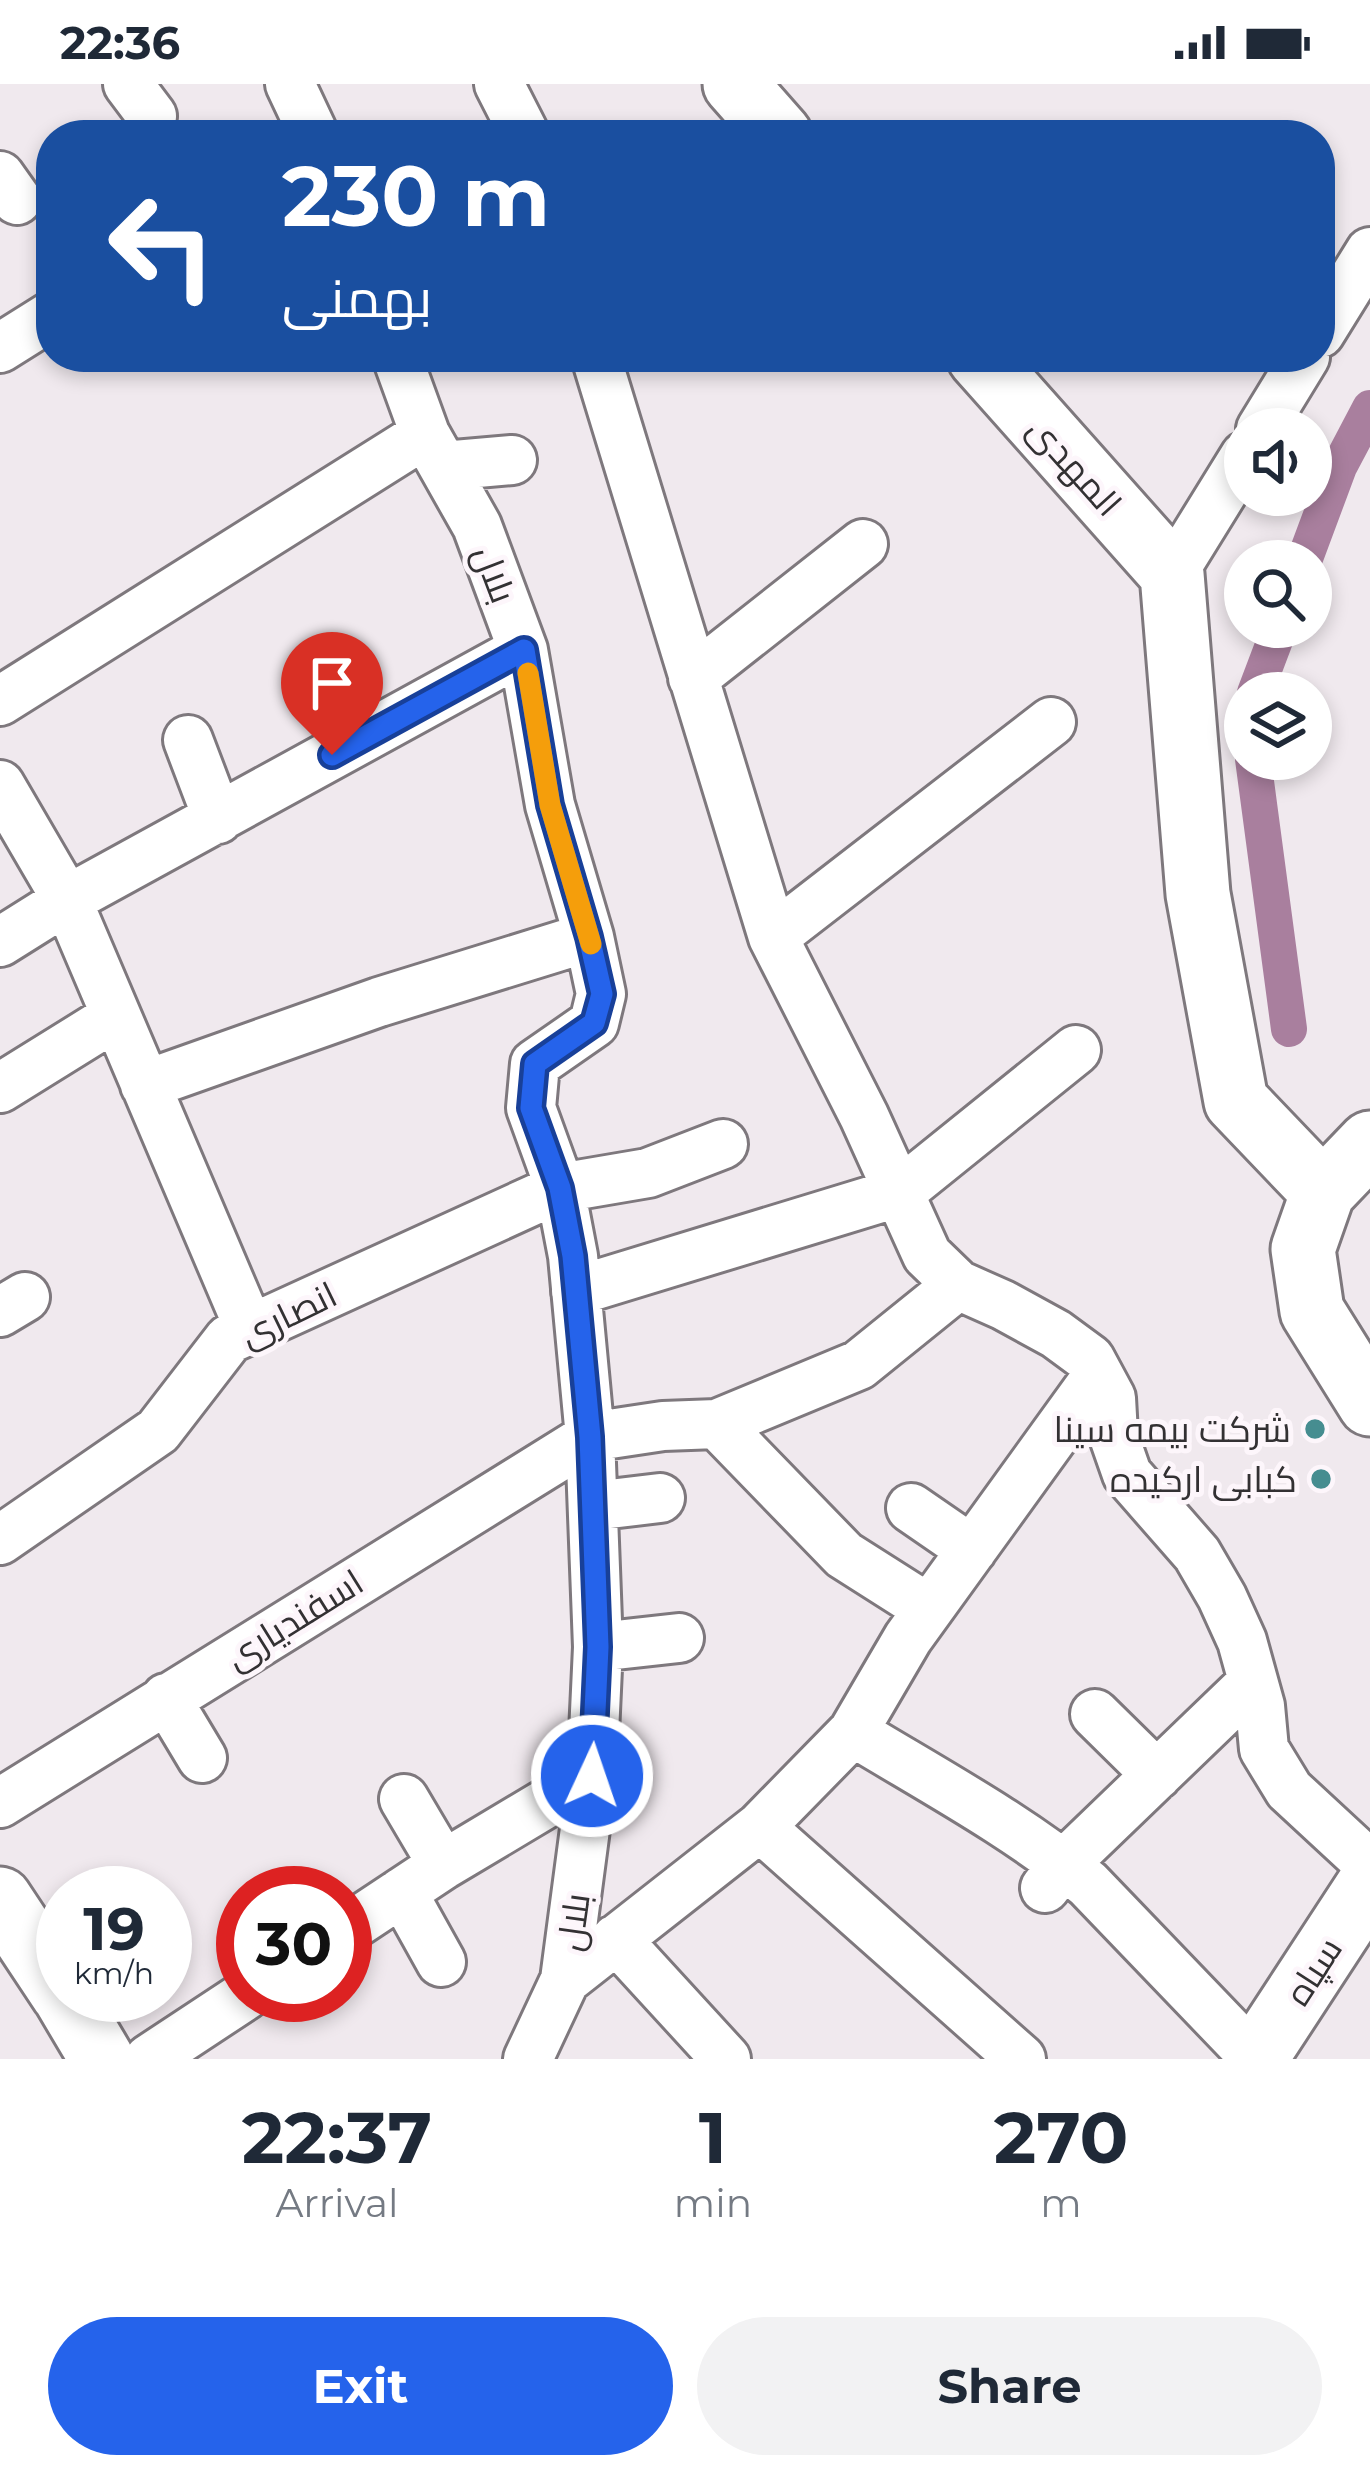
<!DOCTYPE html>
<meta charset="utf-8">
<style>
:root{--surface:#fff;--page:#f2f2f3;--text:#1f2937;--muted:#747a83;--accent:#2563eb}
body{margin:0;font-family:Montserrat,Cairo,sans-serif;background:var(--page);color:var(--text);height:100vh;display:flex;flex-direction:column;font-size:45px;white-space:nowrap}
*{box-sizing:border-box;margin:0}
p{font-size:39px;color:var(--muted)}
.icon{flex:none;width:66px;height:66px;fill:none;stroke:currentColor;stroke-width:2;stroke-linecap:round;stroke-linejoin:round}
.map{position:relative;height:1975px;overflow:hidden}
.panel{display:flex;flex-direction:column;background:var(--surface);flex:1}
.panel>*{flex:none}
.hud{position:absolute;left:36px;top:36px;width:1299px;height:252px;border-radius:48px;box-shadow:0 6px 18px #0003;background:#1a4fa0;color:#fff;overflow:hidden}
.fabs{position:absolute;left:1224px;top:324px;display:grid;gap:24px}
.fabs a{display:grid;place-items:center;width:108px;height:108px;border-radius:50%;background:var(--surface);box-shadow:0 6px 18px #0003;font-size:60px}
.speed{position:absolute;left:36px;top:1782px;display:flex;gap:24px;font-size:60px;font-weight:700;text-align:center}
.speed>*{display:grid;place-content:center;width:156px;height:156px;border-radius:50%;background:var(--surface);box-shadow:0 6px 18px #0003;line-height:1}
.speed small{font-size:30px;font-weight:400}
.speed .limit{border:18px solid #d22;background:#fff;color:#111}
.pin{position:absolute;display:grid;place-items:center;width:102px;height:102px;color:#fff;margin:-123px -51px;border-radius:50% 50% 50% 0;rotate:-45deg;box-shadow:0 0 12px #0007}
.pin .icon{rotate:45deg}
.me{position:absolute;width:132px;margin:-66px;rotate:3deg;stroke-linejoin:round;filter:drop-shadow(0 0 9px #0008)}
.turn{display:flex;align-items:center;gap:42px;height:252px;padding:0 48px;font-size:54px}
.turn .icon{width:156px;height:156px;stroke-width:2.5}
.turn b{display:block;font-size:84px;line-height:102px}
.eta{display:flex;justify-content:space-evenly;align-items:center;height:204px;text-align:center}
.eta b{font-size:72px;font-weight:700;line-height:84px}
.action{display:flex;gap:24px;margin-top:auto;padding:24px 48px}
.action a{flex:1;height:138px;border-radius:72px;background:var(--accent);color:#fff;font-size:48px;font-weight:700;line-height:138px;text-align:center}
.action a+a{background:var(--page);color:var(--text)}
.status{display:flex;justify-content:space-between;align-items:center;height:84px;padding:0 60px;background:var(--surface);direction:ltr}
.status svg{height:33px;fill:currentColor}
.map>svg:first-child{display:block}
.lines{fill:none;stroke-linecap:round;stroke-linejoin:round}
.canal{stroke:#a97f9e;stroke-width:36}
.minor-casing{stroke:#7e787d;stroke-width:54}
.major-casing{stroke:#7e787d;stroke-width:69}
.minor{stroke:#fff;stroke-width:48}
.major{stroke:#fff;stroke-width:63}
.route-casing{stroke:#184099;stroke-width:30}
.route{stroke:#2563eb;stroke-width:21}
.slow{stroke:#f59e0b;stroke-width:21}
.poi-dot{fill:#468d90;stroke:#fdf6fb;stroke-width:4.5}
.labels{text-anchor:middle;stroke-width:10;stroke-linejoin:round;paint-order:stroke}
.street-label{font-size:36px;fill:#333133;stroke:#fdf6fb}
.poi-label{font-size:36px;fill:#333133;stroke:#fdf6fb;text-anchor:end}
</style>
<div class="status"><b>22:36</b><svg viewBox="0 0 49 12"><path d="M0 12V9h3v3zM5 12V6h3v6zM10 12V3h3v9zM15 12V0h3v12zM26 1h20v11H26zM47 4h2v5h-2z"/></svg></div>
<div class="map">
<svg width="1370" height="1975" viewBox="0 0 1370 1975">
<rect width="100%" height="100%" fill="#f0e9ee"/>
<g class="lines">
<!-- canal -->
<path class="canal" d="M 1304,477 L 1339,383 L 1370,324
M 1255,609 L 1280,543
M 1253,675 L 1289,945"/>
<!-- minor casing -->
<g class="minor-casing">
<path id="minor" d="M 128,0 L 152,32
M 290,0 L 314,51
M 499,0 L 525,51
M 0,92 L 17,116
M 1320,249 L 1370,168
M 0,264 L 51,232
M 397,273 L 425,350 L 477,442 L 523,566 L 550,721 L 589,853 L 601,910 L 594,939 L 535,980 L 531,1024 L 560,1104 L 573,1172 L 590,1353 L 598,1563 L 592,1692 L 565,1896 L 528,1975
M 596,273 L 773,853 L 864,1032 L 927,1171 L 958,1201 L 1003,1221 L 1056,1250 L 1090,1275 L 1111,1314 L 1113,1350 L 1127,1390 L 1197,1470 L 1222,1513 L 1242,1557 L 1260,1622 L 1264,1665 L 1289,1706 L 1370,1781
M 1261,345 L 1305,273
M 443,382 L 512,376
M 1172,490 L 1245,372
M 693,594 L 863,460
M 0,617 L 425,350
M 188,656 L 218,735
M 0,701 L 67,816 L 250,1246
M 773,853 L 1051,638
M 0,858 L 67,816 L 523,566
M 145,1001 L 379,918 L 589,853
M 0,1004 L 116,932
M 576,1207 L 900,1108 L 1076,966
M 0,1228 L 25,1213
M 717,1340 L 844,1471 L 929,1525
M 593,1422 L 660,1414
M 911,1424 L 972,1466
M 0,1456 L 158,1347 L 229,1255 L 560,1104 L 648,1089 L 723,1060
M 598,1563 L 679,1554
M 166,1614 L 202,1674
M 1095,1630 L 1157,1691
M 853,1648 C 932,1696 1016,1741 1088,1800 L 1256,1975
M 404,1715 L 443,1781
M 0,1719 L 590,1353 L 663,1342 L 717,1340 L 859,1281 L 958,1201
M 760,1743 L 1021,1975
M 1045,1804 L 1064,1780 L 1253,1598
M 402,1808 L 441,1878
M 345,1846 L 443,1781 L 592,1692
M 616,1855 L 726,1975
M 565,1896 L 760,1743 L 853,1648 L 908,1554 L 1098,1291
M 149,1975 L 246,1911"/>
</g>
<!-- major casing -->
<g class="major-casing">
<path id="major" d="M 735,0 L 780,51
M 979,273 L 1172,490 L 1198,810 L 1236,1017 L 1323,1108
M 1370,1059 L 1323,1108 L 1303,1165 L 1312,1227 L 1370,1320
M 0,1815 L 63,1910
M 64,1911 L 102,1975
M 1255,1975 L 1370,1799"/>
</g>
<!-- minor -->
<use href="#minor" class="minor"/>
<!-- major -->
<use href="#major" class="major"/>
</g>
<g class="lines">
<!-- route casing -->
<g class="route-casing">
<path id="route" d="M 332,671 L 524,566 L 550,721 L 589,853 L 602,910 L 594,939 L 535,980 L 531,1024 L 560,1104 L 573,1172 L 590,1353 L 598,1563 L 592,1692"/>
</g>
<!-- route -->
<use href="#route" class="route"/>
<!-- slow -->
<path class="slow" d="M 528,589 L 550,721 L 591,860"/>
</g>
<!-- markers -->
<g class="poi-dot">
<circle cx="1315" cy="1345" r="12"/>
<circle cx="1321" cy="1395" r="12"/>
</g>
<g class="labels">
<!-- street labels -->
<g class="street-label">
<text transform="translate(1075 382) rotate(48)" y="13">المهدی</text>
<text transform="translate(495 490) rotate(69)" y="13">بلال</text>
<text transform="translate(288 1230) rotate(-26)" y="13">انصاری</text>
<text transform="translate(294 1535) rotate(-32)" y="13">اسفندیاری</text>
<text transform="translate(573 1838) rotate(-82)" y="13">بلال</text>
<text transform="translate(1313 1887) rotate(-57)" y="13">سپاه</text>
</g>
<!-- poi labels -->
<g class="poi-label">
<text x="1291" y="1358">شرکت بیمه سینا</text>
<text x="1297" y="1408">کبابی ارکیده</text>
</g>
</g>
</svg>
<div class="fabs">
<a><svg class="icon" aria-label="sound" viewBox="0 0 24 24"><path d="M4 9h4l5-4v14l-5-4H4zM17 9q2 3 0 6"/></svg></a>
<a><svg class="icon" aria-label="search" viewBox="0 0 24 24"><circle cx="10" cy="10" r="6"/><path d="M15 15l6 6"/></svg></a>
<a><svg class="icon" aria-label="layers" viewBox="0 0 24 24"><path d="M12 4l9 5-9 5-9-5zM3 14l9 5 9-5"/></svg></a>
</div>
<div class="speed"><div>19<small>km/h</small></div><div class="limit">30</div></div>
<div class="pin" style="left:332px;top:671px;background:#d93025"><svg class="icon" aria-label="arrive" viewBox="0 0 24 24"><path d="M6 21V4h12l-3 4 3 4H6"/></svg></div>
<svg class="me" style="left:592px;top:1692px" viewBox="-20 -20 40 40"><circle r="17" fill="#2563eb" stroke="#fff" stroke-width="3"/><path d="M0-11L8 9 0 5-8 9z" fill="#fff"/></svg>
<div class="hud">
<div class="turn"><svg class="icon" aria-label="left" viewBox="0 0 24 24"><path d="M17 20v-9H6M10 6l-5 5 5 5"/></svg><div><b>230 m</b>بهمنی</div></div>
</div>
</div>
<section class="panel">
<div class="eta">
<div><b>22:37</b><p>Arrival</p></div>
<div><b>1</b><p>min</p></div>
<div><b>270</b><p>m</p></div>
</div>
<div class="action"><a>Exit</a><a>Share</a></div>
</section>
